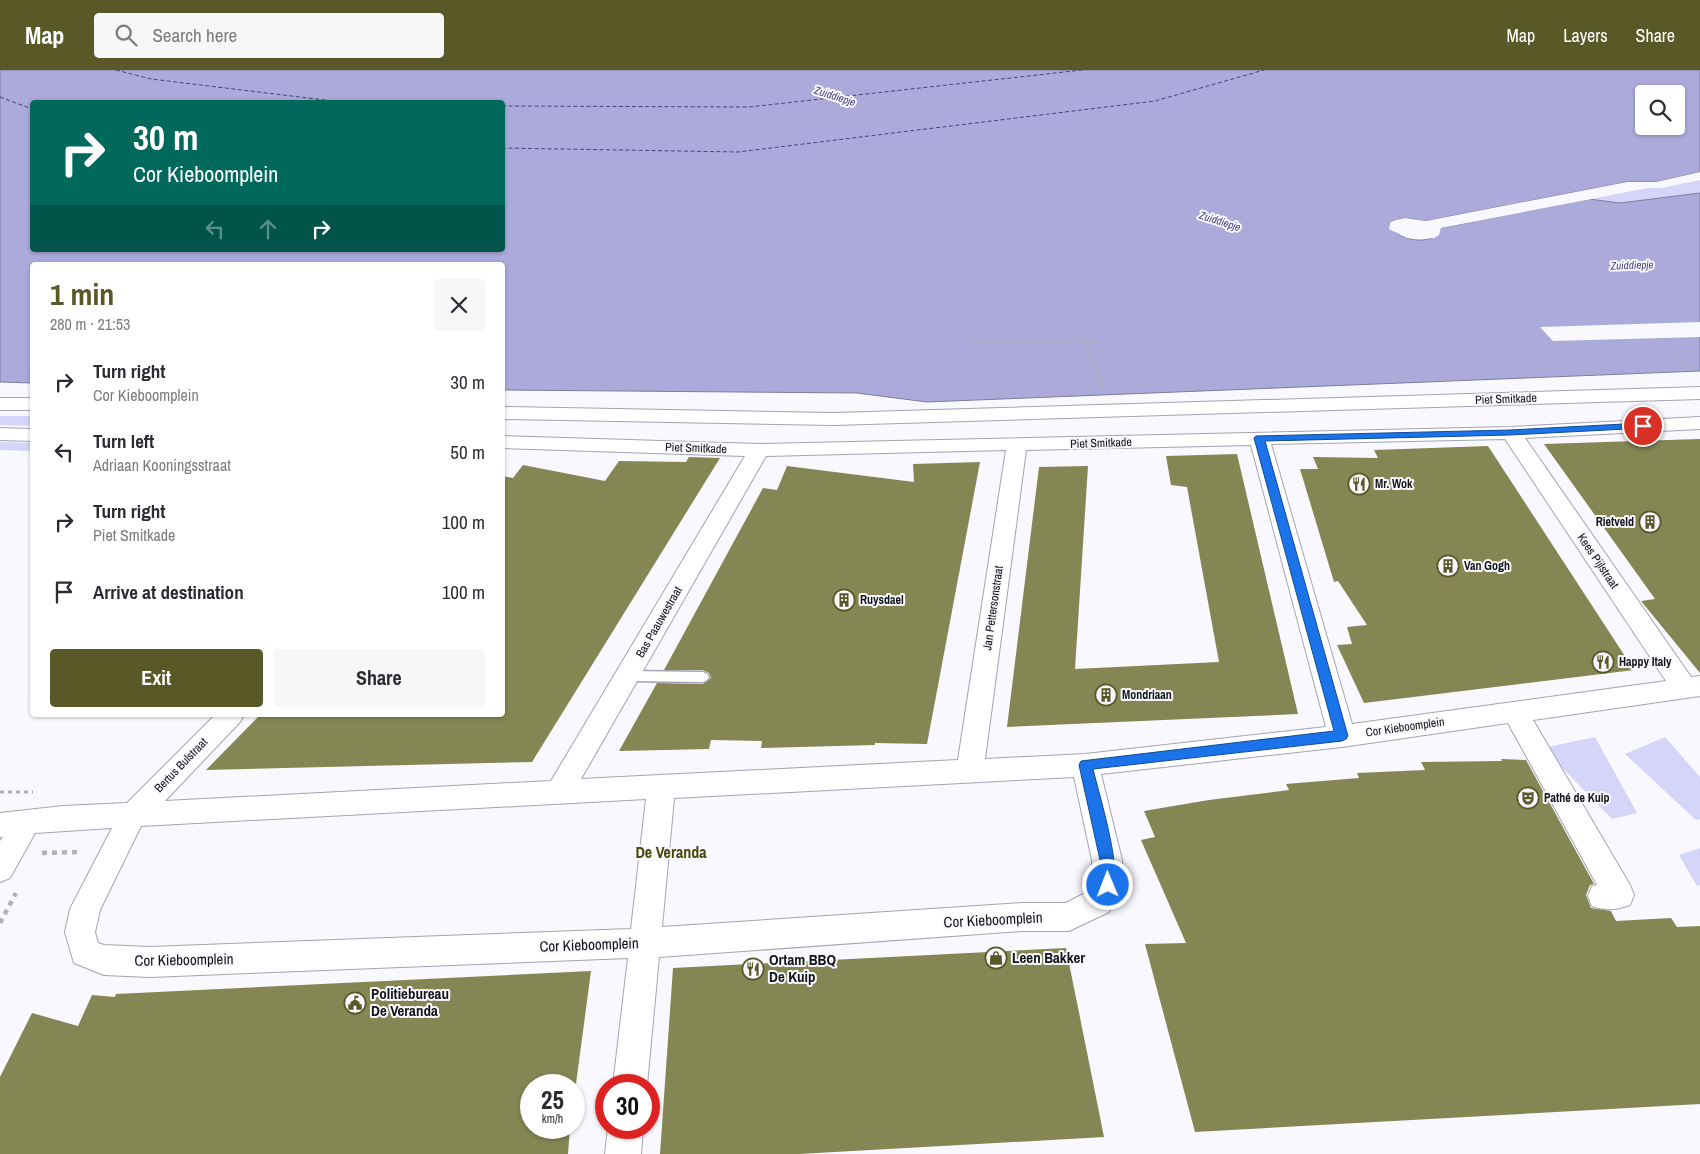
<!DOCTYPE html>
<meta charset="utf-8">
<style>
:root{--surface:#fff;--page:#f7f7f7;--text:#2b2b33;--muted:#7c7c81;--accent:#585926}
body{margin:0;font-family:"Archivo Narrow",sans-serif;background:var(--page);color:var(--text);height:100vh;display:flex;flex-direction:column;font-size:19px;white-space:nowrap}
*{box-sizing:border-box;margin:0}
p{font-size:16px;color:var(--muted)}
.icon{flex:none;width:28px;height:28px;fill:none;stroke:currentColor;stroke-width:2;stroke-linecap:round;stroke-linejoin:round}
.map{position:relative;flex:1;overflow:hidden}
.panel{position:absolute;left:30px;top:192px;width:475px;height:455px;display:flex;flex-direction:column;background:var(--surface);border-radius:5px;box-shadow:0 1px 4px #0004}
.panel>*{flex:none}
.guide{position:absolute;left:30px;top:30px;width:475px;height:152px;border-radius:5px;box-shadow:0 1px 4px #0004;background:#00695c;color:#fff;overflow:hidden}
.controls{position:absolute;left:1635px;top:15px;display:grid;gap:10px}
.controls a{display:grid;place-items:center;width:50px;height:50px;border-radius:5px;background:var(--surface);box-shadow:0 1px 4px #0004;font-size:25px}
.speed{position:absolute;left:520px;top:1004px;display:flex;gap:10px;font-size:25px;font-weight:700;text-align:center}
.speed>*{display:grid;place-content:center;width:65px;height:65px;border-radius:50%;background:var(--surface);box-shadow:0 1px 4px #0004;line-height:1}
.speed small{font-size:12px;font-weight:400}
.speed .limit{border:8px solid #d22;background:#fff;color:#111}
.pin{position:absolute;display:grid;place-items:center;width:42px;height:42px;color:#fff;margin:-21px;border:2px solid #fff;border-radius:50%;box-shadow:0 1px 5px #0007}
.me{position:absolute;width:55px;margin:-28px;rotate:359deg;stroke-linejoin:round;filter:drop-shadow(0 0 4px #0008)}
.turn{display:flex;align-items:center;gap:18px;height:105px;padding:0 20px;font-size:22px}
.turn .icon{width:65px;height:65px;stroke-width:2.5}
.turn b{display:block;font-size:35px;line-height:42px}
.lanes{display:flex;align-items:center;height:48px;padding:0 20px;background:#0003;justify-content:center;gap:25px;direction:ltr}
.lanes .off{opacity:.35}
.round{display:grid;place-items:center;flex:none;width:52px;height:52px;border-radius:5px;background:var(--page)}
.headline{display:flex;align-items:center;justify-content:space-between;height:85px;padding:0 20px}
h1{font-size:30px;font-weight:700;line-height:38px;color:var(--accent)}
.button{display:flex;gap:10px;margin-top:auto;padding:10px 20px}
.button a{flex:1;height:58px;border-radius:5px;background:var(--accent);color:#fff;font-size:20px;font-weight:700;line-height:58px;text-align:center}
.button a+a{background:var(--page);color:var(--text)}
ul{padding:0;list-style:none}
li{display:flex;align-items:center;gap:15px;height:70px;padding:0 20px}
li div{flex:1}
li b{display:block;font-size:19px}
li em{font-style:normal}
header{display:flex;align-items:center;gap:30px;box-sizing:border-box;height:70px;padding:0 25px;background:var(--accent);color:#fff}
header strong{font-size:24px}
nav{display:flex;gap:28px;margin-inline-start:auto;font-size:18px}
.search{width:350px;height:45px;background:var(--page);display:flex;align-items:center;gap:12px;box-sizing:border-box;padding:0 18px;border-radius:5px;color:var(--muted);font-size:19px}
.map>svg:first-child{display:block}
.green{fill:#d5d4f9}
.water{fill:#abaadb;stroke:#7d7ca0;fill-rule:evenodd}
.pier{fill:#f8f8fe}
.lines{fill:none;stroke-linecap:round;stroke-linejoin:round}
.ferry{stroke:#47417e;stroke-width:1;stroke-dasharray:4 2.5;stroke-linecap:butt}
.building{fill:#848653}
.lane-casing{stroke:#a4a4b2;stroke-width:3}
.street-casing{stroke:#a4a4b2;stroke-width:2}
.path-far3{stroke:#b1b1b7;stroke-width:2;stroke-dasharray:2 2;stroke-linecap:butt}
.path-far2{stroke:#b1b1b7;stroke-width:2.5;stroke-dasharray:3 3;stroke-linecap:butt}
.path-far1{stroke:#b1b1b7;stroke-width:3;stroke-dasharray:4 4;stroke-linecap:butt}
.path{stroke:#b1b1b7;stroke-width:4.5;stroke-dasharray:5 5;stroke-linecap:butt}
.lane{fill:#fff;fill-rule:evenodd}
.street{fill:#fff;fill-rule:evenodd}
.route{fill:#1a73e8;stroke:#114b97}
.labels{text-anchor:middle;stroke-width:4;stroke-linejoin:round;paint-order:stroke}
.far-water-label{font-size:11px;font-style:italic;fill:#47417e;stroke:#f8f8fe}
.street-label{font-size:12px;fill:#121217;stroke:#f8f8fe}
.poi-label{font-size:12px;font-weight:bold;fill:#121217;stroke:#f8f8fe;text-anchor:start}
.near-street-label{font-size:15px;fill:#121217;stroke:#f8f8fe}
.near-poi-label{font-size:15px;font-weight:bold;fill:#121217;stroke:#f8f8fe;text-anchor:start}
.near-neighbourhood-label{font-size:16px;font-weight:bold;fill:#484809;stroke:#f8f8fe}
</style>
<header>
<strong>Map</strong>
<div class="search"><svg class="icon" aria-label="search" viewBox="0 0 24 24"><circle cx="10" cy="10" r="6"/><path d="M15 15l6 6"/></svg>Search here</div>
<nav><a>Map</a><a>Layers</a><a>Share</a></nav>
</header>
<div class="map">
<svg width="1700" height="1084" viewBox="0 0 1700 1084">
<rect width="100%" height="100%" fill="#f8f8fe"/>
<!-- green -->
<path class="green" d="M 1700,110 L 1700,145 L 1471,152 L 1648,118 L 1661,118 Z
M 0,346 L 32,346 L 32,356 L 0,355 Z
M 0,372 L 32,373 L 32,381 L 0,380 Z
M 1595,667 L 1637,743 L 1612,749 L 1543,678 Z
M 1665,667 L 1700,707 L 1700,749 L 1696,750 L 1625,684 Z
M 1700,778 L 1700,815 L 1697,816 L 1679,785 Z"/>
<!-- water -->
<path class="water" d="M 0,0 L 1700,0 L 1700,102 L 1656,112 L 1627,112 L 1426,151 L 1405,148 L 1390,152 L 1389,156 C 1392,158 1395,162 1398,164 C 1410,172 1436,174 1441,158 L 1589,129 L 1620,133 L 1700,123 L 1700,301 L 927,332 L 857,323 L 503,320 L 502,195 L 32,195 L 32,313 L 0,312 ZM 1644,24 L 1676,24 L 1676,56 L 1644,56 ZM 32,32 L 502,32 L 502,180 L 32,180 Z"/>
<!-- pier -->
<path class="pier" d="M 1700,102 L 1700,104 L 1656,114 L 1627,115 L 1427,153 L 1405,151 L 1391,156 L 1408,165 L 1433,166 L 1440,155 L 1588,127 L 1597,128 L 1441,158 L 1439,165 L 1434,168 L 1416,169 L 1407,168 L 1389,159 L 1390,152 L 1396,150 L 1405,148 L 1426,151 L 1627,112 L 1656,112 Z
M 1700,252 L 1700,267 L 1553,271 L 1540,257 Z"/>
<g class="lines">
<!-- ferry -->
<path class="ferry" d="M 116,0 L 151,9 L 341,32
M 0,27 L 32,39
M 502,36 L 749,37 L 1082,0
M 502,78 L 738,82 L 1155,31 L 1264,0"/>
</g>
<!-- building -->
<path class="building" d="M 1700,369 L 1700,603 L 1641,531 L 1655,529 L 1544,374 Z
M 1488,376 L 1634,600 L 1364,633 L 1337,575 L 1352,574 L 1347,557 L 1367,555 L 1338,511 L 1334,512 L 1300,399 L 1318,399 L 1313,387 L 1378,388 L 1374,380 Z
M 1237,384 L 1298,644 L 1007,657 L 1039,397 L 1088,396 L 1075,599 L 1219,592 L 1187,417 L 1171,415 L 1166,386 Z
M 689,387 L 720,388 L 532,692 L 206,700 L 260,645 L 502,645 L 502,406 L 513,408 L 523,395 L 605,411 L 619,391 L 686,392 Z
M 980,392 L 927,674 L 875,673 L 875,675 L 761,678 L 762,671 L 711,670 L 709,679 L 619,681 L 657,613 L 703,614 L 711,608 L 709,603 L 703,600 L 664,600 L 763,418 L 777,420 L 787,396 L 914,412 L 913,394 Z
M 1501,689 L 1526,690 L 1594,814 L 1590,815 L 1586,825 L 1591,838 L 1611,841 L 1616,851 L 1671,848 L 1677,857 L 1700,856 L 1700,1034 L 1195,1062 L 1145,874 L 1186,873 L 1141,770 L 1155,767 L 1144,741 L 1209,730 L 1289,720 L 1286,714 L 1359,708 L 1357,703 L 1425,700 L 1421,692 L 1502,691 Z
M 1066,878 L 1104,1067 L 799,1084 L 660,1084 L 673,898 Z
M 591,901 L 574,1029 L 574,1015 L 531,1015 L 531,1058 L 570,1058 L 568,1084 L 0,1084 L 0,1007 L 32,943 L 78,956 L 92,925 L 115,927 L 116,924 Z"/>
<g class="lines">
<!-- lane casing -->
<g class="lane-casing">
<path id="lane" d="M 627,601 L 703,602 L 707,604 L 709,607 L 707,610 L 703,612 L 627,611 L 623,609 L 621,606 L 623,603 Z"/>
</g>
<!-- street casing -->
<g class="street-casing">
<path id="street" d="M 1700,317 L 1700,329 L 834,355 L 502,349 L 502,337 L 834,343 Z
M 0,328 L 32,328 L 32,340 L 0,340 Z
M 1700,347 L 1700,359 L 1525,368 L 1691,607 L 1700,606 L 1700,626 L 1533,650 L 1630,815 L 1634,825 L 1630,835 C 1616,840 1606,841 1592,836 L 1588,826 L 1592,816 L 1597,815 L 1508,653 L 1342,677 L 1101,704 L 1122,790 L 1123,815 L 1119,825 L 1109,842 L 1069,861 L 1022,861 L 659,887 L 647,1015 L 613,1015 L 628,888 L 150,907 L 104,905 L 74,893 L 65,862 L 70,839 L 112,758 L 35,763 L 10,808 L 0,812 L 0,771 L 3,767 L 0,767 L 0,743 L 63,736 L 127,733 L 215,645 L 244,645 L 240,652 L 165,731 L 551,711 L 745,386 L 502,378 L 502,366 L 759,374 L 1511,357 ZM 1505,369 L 1666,611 L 1352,654 L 1271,374 ZM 1251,375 L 1326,657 L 1085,684 L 985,689 L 1026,380 ZM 1006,380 L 958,690 L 581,709 L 766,386 ZM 1074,707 L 1092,790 L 1093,813 L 1087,822 L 1066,833 L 1022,833 L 662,857 L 674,728 ZM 646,729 L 631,859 L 150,877 L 104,875 L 98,873 L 95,862 L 100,840 L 141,756 Z
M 0,358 L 32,359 L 32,371 L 0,370 Z
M 608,1058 L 643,1058 L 641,1084 L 605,1084 Z"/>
</g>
<!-- path-far3 -->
<path class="path-far3" d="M 1657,268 L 1691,298
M 966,271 L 1102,271
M 1085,271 L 1095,298"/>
<!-- path-far2 -->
<path class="path-far2" d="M 1095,297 L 1103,319
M 1689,297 L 1694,301"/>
<!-- path-far1 -->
<path class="path-far1" d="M 0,722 L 33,722"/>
<!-- path -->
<path class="path" d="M 42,783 L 81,782
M 0,853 L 16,823"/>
<!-- lane -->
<use href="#lane" class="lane"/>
<!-- street -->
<use href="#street" class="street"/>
</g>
<!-- route -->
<path class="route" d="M 1643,353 L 1646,354 L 1646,358 L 1510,365 L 1265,371 L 1348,666 L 1346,669 L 1342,671 L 1093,699 C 1099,724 1122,799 1113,819 L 1108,821 L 1103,819 L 1100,815 L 1100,790 L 1079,695 L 1081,691 L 1334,661 L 1254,368 L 1256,366 L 1510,360 Z"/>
<!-- icons -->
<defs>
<g id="restaurant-ring" transform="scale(1.125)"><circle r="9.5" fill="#f8f8fe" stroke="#585926" stroke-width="1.5"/><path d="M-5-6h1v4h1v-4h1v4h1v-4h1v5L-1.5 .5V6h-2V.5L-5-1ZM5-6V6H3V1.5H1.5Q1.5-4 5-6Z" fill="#585926"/></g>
<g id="building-ring" transform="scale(1.125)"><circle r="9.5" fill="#f8f8fe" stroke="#585926" stroke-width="1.5"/><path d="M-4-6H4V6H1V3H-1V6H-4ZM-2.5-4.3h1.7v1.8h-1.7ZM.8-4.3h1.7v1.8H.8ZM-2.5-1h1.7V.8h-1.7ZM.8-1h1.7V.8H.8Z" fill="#585926"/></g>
<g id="theatre-ring" transform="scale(1.125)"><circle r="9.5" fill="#f8f8fe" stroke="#585926" stroke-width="1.5"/><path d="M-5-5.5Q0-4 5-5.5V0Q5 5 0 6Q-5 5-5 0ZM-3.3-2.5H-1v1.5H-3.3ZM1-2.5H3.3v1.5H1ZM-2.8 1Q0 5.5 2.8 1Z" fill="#585926"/></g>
<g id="shop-ring" transform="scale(1.125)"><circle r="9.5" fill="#f8f8fe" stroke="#585926" stroke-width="1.5"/><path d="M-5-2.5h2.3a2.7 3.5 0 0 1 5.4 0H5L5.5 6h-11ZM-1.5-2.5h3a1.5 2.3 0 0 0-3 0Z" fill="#585926"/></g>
<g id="civic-ring" transform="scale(1.125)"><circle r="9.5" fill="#f8f8fe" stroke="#585926" stroke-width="1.5"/><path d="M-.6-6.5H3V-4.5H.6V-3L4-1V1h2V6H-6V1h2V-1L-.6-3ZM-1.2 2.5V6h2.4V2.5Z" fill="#585926"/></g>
</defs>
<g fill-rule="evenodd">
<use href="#restaurant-ring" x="1359" y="414"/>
<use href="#building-ring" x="1650" y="452"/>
<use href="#building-ring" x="1448" y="496"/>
<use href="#building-ring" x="844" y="530"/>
<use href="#restaurant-ring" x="1603" y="592"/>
<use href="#building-ring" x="1106" y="625"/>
<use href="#theatre-ring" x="1528" y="728"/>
<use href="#shop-ring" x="996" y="888"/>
<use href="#restaurant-ring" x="753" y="899"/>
<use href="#civic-ring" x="355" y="933"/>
</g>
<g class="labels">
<!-- far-water labels -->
<g class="far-water-label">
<text transform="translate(835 26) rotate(18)" y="4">Zuiddiepje</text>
<text transform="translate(1220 151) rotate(18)" y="4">Zuiddiepje</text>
<text transform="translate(1632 195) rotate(-2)" y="4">Zuiddiepje</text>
</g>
<!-- street labels -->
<g class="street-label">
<text transform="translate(1506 329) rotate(-2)" y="4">Piet Smitkade</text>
<text transform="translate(1101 373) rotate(-2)" y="4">Piet Smitkade</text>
<text transform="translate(696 378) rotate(2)" y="4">Piet Smitkade</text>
<text transform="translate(1598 491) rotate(56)" y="4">Kees Pijlstraat</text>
<text transform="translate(993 538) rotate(-82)" y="4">Jan Pettersonstraat</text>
<text transform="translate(659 552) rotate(-60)" y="4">Bas Paauwestraat</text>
<text transform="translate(1405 657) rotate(-8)" y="4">Cor Kieboomplein</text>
<text transform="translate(181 695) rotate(-46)" y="4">Bertus Bulstraat</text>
</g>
<!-- poi labels -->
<g class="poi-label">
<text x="1375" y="418">Mr. Wok</text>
<text x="1634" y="456" text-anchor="end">Rietveld</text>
<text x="1464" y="500">Van Gogh</text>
<text x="860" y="534">Ruysdael</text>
<text x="1619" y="596">Happy Italy</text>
<text x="1122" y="629">Mondriaan</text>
<text x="1544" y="732">Pathé de Kuip</text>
</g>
<!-- near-street labels -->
<g class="near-street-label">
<text transform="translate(993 850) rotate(-3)" y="5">Cor Kieboomplein</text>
<text transform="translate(589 875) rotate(-2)" y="5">Cor Kieboomplein</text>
<text transform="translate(184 890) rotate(-1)" y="5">Cor Kieboomplein</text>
</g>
<!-- near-poi labels -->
<g class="near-poi-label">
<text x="1012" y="893">Leen Bakker</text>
<text x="769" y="895">Ortam BBQ<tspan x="769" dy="17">De Kuip</tspan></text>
<text x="371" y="929">Politiebureau<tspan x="371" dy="17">De Veranda</tspan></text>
</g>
<!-- near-neighbourhood labels -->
<g class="near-neighbourhood-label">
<text x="671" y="788">De Veranda</text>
</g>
</g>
</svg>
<div class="controls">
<a><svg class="icon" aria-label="search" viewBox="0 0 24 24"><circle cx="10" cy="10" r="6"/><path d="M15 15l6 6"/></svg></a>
</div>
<div class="speed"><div>25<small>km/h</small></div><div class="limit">30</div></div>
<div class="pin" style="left:1643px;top:356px;background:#d93025"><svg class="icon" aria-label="arrive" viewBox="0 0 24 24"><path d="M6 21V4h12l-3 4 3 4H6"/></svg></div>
<svg class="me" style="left:1108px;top:815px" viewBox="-20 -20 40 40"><circle r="17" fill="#1a73e8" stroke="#fff" stroke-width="3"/><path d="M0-11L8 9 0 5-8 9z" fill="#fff"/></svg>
<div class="guide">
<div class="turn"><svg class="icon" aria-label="right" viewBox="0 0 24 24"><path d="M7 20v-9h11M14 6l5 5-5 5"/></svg><div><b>30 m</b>Cor Kieboomplein</div></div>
<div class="lanes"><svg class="icon off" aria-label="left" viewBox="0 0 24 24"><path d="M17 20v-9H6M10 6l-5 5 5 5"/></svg><svg class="icon off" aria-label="ahead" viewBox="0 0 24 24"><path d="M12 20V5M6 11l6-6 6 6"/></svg><svg class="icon" aria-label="right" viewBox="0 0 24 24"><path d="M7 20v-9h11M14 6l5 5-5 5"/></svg></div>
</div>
<section class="panel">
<div class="headline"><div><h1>1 min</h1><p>280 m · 21:53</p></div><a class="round"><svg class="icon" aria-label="close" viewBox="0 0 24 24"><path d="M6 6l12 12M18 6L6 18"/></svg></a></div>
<ul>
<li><svg class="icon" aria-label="right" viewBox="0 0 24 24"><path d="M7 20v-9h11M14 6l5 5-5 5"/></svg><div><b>Turn right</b><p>Cor Kieboomplein</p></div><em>30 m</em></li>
<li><svg class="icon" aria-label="left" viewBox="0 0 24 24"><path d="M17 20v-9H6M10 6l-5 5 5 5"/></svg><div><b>Turn left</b><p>Adriaan Kooningsstraat</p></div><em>50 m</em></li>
<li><svg class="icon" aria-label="right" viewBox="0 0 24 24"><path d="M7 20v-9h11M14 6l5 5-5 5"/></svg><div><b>Turn right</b><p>Piet Smitkade</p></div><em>100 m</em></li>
<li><svg class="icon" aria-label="arrive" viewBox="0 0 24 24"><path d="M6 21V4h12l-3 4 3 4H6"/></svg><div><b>Arrive at destination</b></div><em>100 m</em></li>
</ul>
<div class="button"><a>Exit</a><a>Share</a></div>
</section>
</div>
